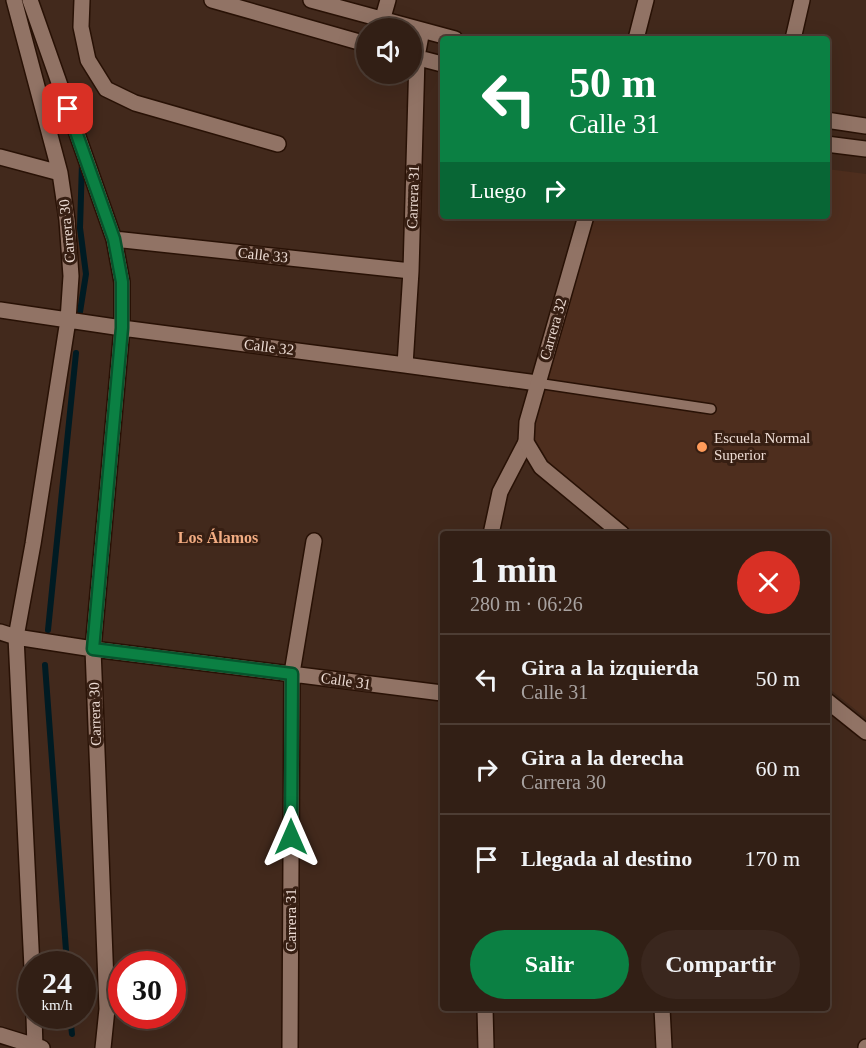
<!DOCTYPE html>
<html lang="es">
<meta charset="utf-8">
<style>
:root{--surface:#321f15;--page:#3a271e;--text:#f1f3f6;--muted:#a8a2a0;--line:#4d3d34;--accent:#0b8043}
body{margin:0;font-family:Georgia,serif;background:var(--page);color:var(--text);height:100vh;display:flex;flex-direction:column;font-size:22px;white-space:nowrap}
*{box-sizing:border-box;margin:0}
p{font-size:20px;color:var(--muted)}
.icon{flex:none;width:33px;height:33px;fill:none;stroke:currentColor;stroke-width:2;stroke-linecap:round;stroke-linejoin:round}
.map{position:relative;flex:1;overflow:hidden}
.panel{position:absolute;left:440px;top:531px;width:390px;height:480px;display:flex;flex-direction:column;background:var(--surface);border-radius:6px;box-shadow:0 6px 24px #0002,0 0 0 2px var(--line)}
.panel>*{flex:none}
.banner{position:absolute;left:440px;top:36px;width:390px;height:183px;border-radius:6px;box-shadow:0 6px 24px #0002,0 0 0 2px var(--line);background:#0b8043;color:#fff;overflow:hidden}
.fabs{position:absolute;left:356px;top:18px;display:grid;gap:12px}
.fabs a{display:grid;place-items:center;width:66px;height:66px;border-radius:50%;background:var(--surface);box-shadow:0 6px 24px #0002,0 0 0 2px var(--line);font-size:30px}
.speed{position:absolute;left:18px;top:951px;display:flex;gap:12px;font-size:30px;font-weight:700;text-align:center}
.speed>*{display:grid;place-content:center;width:78px;height:78px;border-radius:50%;background:var(--surface);box-shadow:0 6px 24px #0002,0 0 0 2px var(--line);line-height:1}
.speed small{font-size:15px;font-weight:400}
.speed .limit{border:9px solid #d22;background:#fff;color:#111}
.pin{position:absolute;display:grid;place-items:center;width:51px;height:51px;color:#fff;margin:-26px;border-radius:12px;box-shadow:0 3px 9px #0006}
.me{position:absolute;width:66px;margin:-33px;rotate:0deg;stroke-linejoin:round;filter:drop-shadow(0 0 4px #0008)}
.turn{display:flex;align-items:center;gap:21px;height:126px;padding:0 30px;font-size:27px}
.turn .icon{width:78px;height:78px;stroke-width:2.5}
.turn b{display:block;font-size:42px;line-height:51px}
.then{display:flex;align-items:center;height:57px;padding:0 30px;background:#0003;gap:12px;font-size:22px}
.round{display:grid;place-items:center;flex:none;width:63px;height:63px;border-radius:32px;background:var(--page)}
.headline{display:flex;align-items:center;justify-content:space-between;height:102px;padding:0 30px}
h1{font-size:36px;font-weight:600;line-height:45px}
.button{display:flex;gap:12px;margin-top:auto;padding:12px 30px}
.button a{flex:1;height:69px;border-radius:36px;background:var(--accent);color:#fff;font-size:24px;font-weight:600;line-height:69px;text-align:center}
.button a+a{background:var(--page);color:var(--text)}
ul{padding:0;list-style:none}
li{display:flex;align-items:center;gap:18px;height:90px;padding:0 30px;border-top:2px solid var(--line)}
li div{flex:1}
li b{display:block;font-size:22px}
li em{font-style:normal}
.map>svg:first-child{display:block}
.built{fill:#4e2e1e}
.lines{fill:none;stroke-linecap:round;stroke-linejoin:round}
.stream{stroke:#001b23;stroke-width:6}
.service-casing{stroke:#281105;stroke-width:12}
.minor-casing{stroke:#281105;stroke-width:18}
.tertiary-casing{stroke:#281105;stroke-width:18}
.service{stroke:#917365;stroke-width:9}
.minor{stroke:#917365;stroke-width:15}
.tertiary{stroke:#917365;stroke-width:15}
.route-casing{stroke:#07532c;stroke-width:15}
.route{stroke:#0b8043;stroke-width:10}
.poi-dot{fill:#ff9b5a;stroke:#371f13;stroke-width:2}
.labels{text-anchor:middle;stroke-width:6;stroke-linejoin:round;paint-order:stroke}
.street-label{font-size:15px;fill:#eddcd4;stroke:#371f13}
.poi-label{font-size:15px;fill:#eddcd4;stroke:#371f13;text-anchor:start}
.neighbourhood-label{font-size:16px;font-weight:bold;fill:#f2ac82;stroke:#371f13}
</style>
<div class="map">
<svg width="866" height="1048" viewBox="0 0 866 1048">
<rect width="100%" height="100%" fill="#42291c"/>
<!-- built -->
<path class="built" d="M 827,169 L 866,174 L 866,718 L 827,687 L 826,534 L 634,534 L 546,463 L 530,431 L 595,216 L 826,216 Z"/>
<g class="lines">
<!-- stream -->
<path class="stream" d="M 80,312 L 86,274 L 80,228 L 82,163
M 48,630 L 76,353
M 45,665 L 67,964
M 70,1016 L 72,1034"/>
<!-- service casing -->
<g class="service-casing">
<path id="service" d="M 537,383 L 711,409"/>
</g>
<!-- minor casing -->
<g class="minor-casing">
<path id="minor" d="M 14,0 L 60,173 L 67,220 L 71,276 L 68,320 L 33,544 L 16,637 L 32,968
M 30,0 L 114,239 L 122,282 L 122,328 L 93,649 L 107,1009 L 103,1048
M 82,0 L 81,27 L 88,60 L 106,89 L 135,103 L 278,144
M 212,0 L 366,44
M 311,0 L 455,39
M 380,28 L 388,0
M 793,39 L 802,0
M 411,56 L 442,64
M 826,120 L 866,126
M 826,144 L 866,149
M 0,157 L 60,173
M 114,239 L 411,271
M 0,310 L 122,328 L 405,365 L 537,383
M 405,365 L 411,271 L 417,57 L 422,30
M 491,534 L 500,492 L 526,442
M 0,632 L 16,637 L 93,649 L 442,693
M 826,700 L 866,732
M 485,1008 L 486,1048
M 34,1016 L 35,1048
M 290,1048 L 292,673 L 314,541
M 866,1048 L 866,1047"/>
</g>
<!-- tertiary casing -->
<g class="tertiary-casing">
<path id="tertiary" d="M 636,39 L 646,0
M 586,216 L 527,422 L 526,442 L 541,467 L 622,534
M 662,1008 L 664,1048
M 0,1035 L 42,1048"/>
</g>
<!-- service -->
<use href="#service" class="service"/>
<!-- minor -->
<use href="#minor" class="minor"/>
<!-- tertiary -->
<use href="#tertiary" class="tertiary"/>
</g>
<g class="lines">
<!-- route casing -->
<g class="route-casing">
<path id="route" d="M 68,109 L 114,239 L 122,282 L 122,328 L 93,649 L 292,674 L 291,837"/>
</g>
<!-- route -->
<use href="#route" class="route"/>
</g>
<!-- markers -->
<circle class="poi-dot" cx="702" cy="447" r="6"/>
<g class="labels">
<!-- street labels -->
<g class="street-label">
<text transform="translate(413 197) rotate(-88)" y="5">Carrera 31</text>
<text transform="translate(67 231) rotate(-96)" y="5">Carrera 30</text>
<text transform="translate(263 255) rotate(6)" y="5">Calle 33</text>
<text transform="translate(553 329) rotate(-74)" y="5">Carrera 32</text>
<text transform="translate(269 347) rotate(7)" y="5">Calle 32</text>
<text transform="translate(346 681) rotate(8)" y="5">Calle 31</text>
<text transform="translate(95 714) rotate(-92)" y="5">Carrera 30</text>
<text transform="translate(291 920) rotate(-90)" y="5">Carrera 31</text>
</g>
<!-- poi labels -->
<g class="poi-label">
<text x="714" y="443">Escuela Normal<tspan x="714" dy="17">Superior</tspan></text>
</g>
<!-- neighbourhood labels -->
<g class="neighbourhood-label">
<text x="218" y="543">Los Álamos</text>
</g>
</g>
</svg>
<div class="fabs">
<a><svg class="icon" aria-label="sound" viewBox="0 0 24 24"><path d="M4 9h4l5-4v14l-5-4H4zM17 9q2 3 0 6"/></svg></a>
</div>
<div class="speed"><div>24<small>km/h</small></div><div class="limit">30</div></div>
<div class="pin" style="left:68px;top:109px;background:#d93025"><svg class="icon" aria-label="arrive" viewBox="0 0 24 24"><path d="M6 21V4h12l-3 4 3 4H6"/></svg></div>
<svg class="me" style="left:291px;top:837px" viewBox="-20 -20 40 40"><path d="M0-17L14 15 0 8-14 15z" fill="#0b8043" stroke="#fff" stroke-width="4"/></svg>
<div class="banner">
<div class="turn"><svg class="icon" aria-label="left" viewBox="0 0 24 24"><path d="M17 20v-9H6M10 6l-5 5 5 5"/></svg><div><b>50 m</b>Calle 31</div></div>
<div class="then">Luego<svg class="icon" aria-label="right" viewBox="0 0 24 24"><path d="M7 20v-9h11M14 6l5 5-5 5"/></svg></div>
</div>
<section class="panel">
<div class="headline"><div><h1>1 min</h1><p>280 m · 06:26</p></div><a class="round" style="background:#d93025;color:#fff"><svg class="icon" aria-label="close" viewBox="0 0 24 24"><path d="M6 6l12 12M18 6L6 18"/></svg></a></div>
<ul>
<li><svg class="icon" aria-label="left" viewBox="0 0 24 24"><path d="M17 20v-9H6M10 6l-5 5 5 5"/></svg><div><b>Gira a la izquierda</b><p>Calle 31</p></div><em>50 m</em></li>
<li><svg class="icon" aria-label="right" viewBox="0 0 24 24"><path d="M7 20v-9h11M14 6l5 5-5 5"/></svg><div><b>Gira a la derecha</b><p>Carrera 30</p></div><em>60 m</em></li>
<li><svg class="icon" aria-label="arrive" viewBox="0 0 24 24"><path d="M6 21V4h12l-3 4 3 4H6"/></svg><div><b>Llegada al destino</b></div><em>170 m</em></li>
</ul>
<div class="button"><a>Salir</a><a>Compartir</a></div>
</section>
</div>
